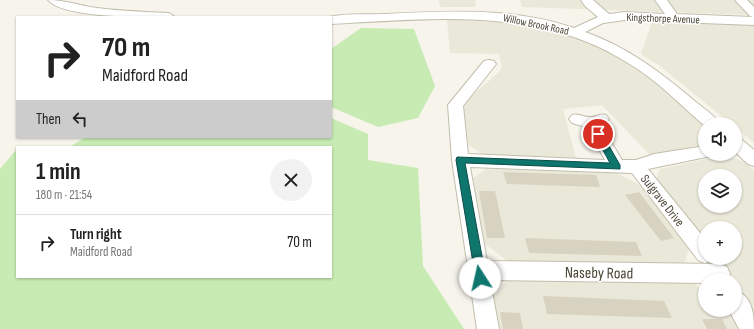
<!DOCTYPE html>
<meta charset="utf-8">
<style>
:root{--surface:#fff;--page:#f2f2f2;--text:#222;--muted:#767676;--line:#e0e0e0}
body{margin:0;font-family:"Sofia Sans Condensed",sans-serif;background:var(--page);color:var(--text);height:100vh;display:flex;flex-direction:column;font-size:15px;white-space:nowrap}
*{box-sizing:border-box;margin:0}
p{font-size:13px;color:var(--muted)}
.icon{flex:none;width:22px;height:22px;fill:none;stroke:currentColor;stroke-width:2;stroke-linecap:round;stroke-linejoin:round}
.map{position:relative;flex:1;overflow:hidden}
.drawer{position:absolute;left:16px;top:146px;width:316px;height:132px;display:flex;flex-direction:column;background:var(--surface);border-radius:0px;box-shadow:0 1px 3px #0004}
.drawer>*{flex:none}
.guide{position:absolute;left:16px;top:16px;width:316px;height:122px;border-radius:0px;box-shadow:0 1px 3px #0004;background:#fff;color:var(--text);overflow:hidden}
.buttons{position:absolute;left:698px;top:117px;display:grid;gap:8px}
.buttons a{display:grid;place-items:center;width:44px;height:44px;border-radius:50%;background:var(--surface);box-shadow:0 1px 3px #0004;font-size:20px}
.pin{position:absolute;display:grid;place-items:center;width:34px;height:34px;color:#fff;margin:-17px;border:2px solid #fff;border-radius:50%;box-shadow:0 1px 4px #0007}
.me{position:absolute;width:44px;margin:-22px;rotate:350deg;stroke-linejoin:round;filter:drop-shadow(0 0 3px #0008)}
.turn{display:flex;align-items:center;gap:14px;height:84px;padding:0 20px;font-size:18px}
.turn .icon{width:52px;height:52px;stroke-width:2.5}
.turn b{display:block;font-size:28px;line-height:34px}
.then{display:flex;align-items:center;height:38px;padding:0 20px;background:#0003;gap:8px;font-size:15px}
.round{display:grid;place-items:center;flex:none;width:42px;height:42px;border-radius:21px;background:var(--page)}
.summary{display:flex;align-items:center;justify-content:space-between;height:68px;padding:0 20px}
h1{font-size:24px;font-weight:700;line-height:30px}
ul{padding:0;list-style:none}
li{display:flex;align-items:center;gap:12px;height:56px;padding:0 20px;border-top:1px solid var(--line)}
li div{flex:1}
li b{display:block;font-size:15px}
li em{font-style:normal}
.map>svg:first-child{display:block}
.residential{fill:#eae8d9;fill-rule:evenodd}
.green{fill:#c7ebb3}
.building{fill:#d8d3c0}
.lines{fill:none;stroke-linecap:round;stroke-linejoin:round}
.minor-casing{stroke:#c2bead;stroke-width:2}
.minor{fill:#fff;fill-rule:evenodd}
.route{fill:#0f766e;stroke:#0a4d48}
.labels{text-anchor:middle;stroke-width:3;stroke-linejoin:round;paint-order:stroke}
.far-street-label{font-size:11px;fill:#4b4738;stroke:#fff}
.street-label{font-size:13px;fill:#4b4738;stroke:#fff}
.near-street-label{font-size:16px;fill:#4b4738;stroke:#fff}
</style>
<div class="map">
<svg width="754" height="329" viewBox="0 0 754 329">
<rect width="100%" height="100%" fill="#f6f4eb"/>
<!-- residential -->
<path class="residential" d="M 438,0 L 475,0 L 476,5 L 473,7 L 441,7 Z
M 520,0 L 754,0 L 754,15 L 522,7 Z
M 447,19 L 510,21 L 561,32 L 618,57 L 639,70 L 705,127 L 705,144 L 650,155 L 602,105 L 563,109 L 576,158 L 484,155 L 469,145 L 463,111 L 467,100 L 499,72 L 502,66 L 499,54 L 450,53 Z
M 652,22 L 754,25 L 754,143 L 735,127 L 735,124 L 731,124 L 660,66 L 641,54 Z
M 724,155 L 745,162 L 754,170 L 754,313 L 720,258 L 735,258 L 735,228 L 705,228 L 705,239 L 655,183 L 660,169 ZM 705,176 L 735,176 L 735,206 L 705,206 Z
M 486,169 L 616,173 L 640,185 L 690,246 L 684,265 L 697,286 L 705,291 L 705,310 L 731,310 L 741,329 L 497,329 L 492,299 L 508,279 L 506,260 L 484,243 L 473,178 Z"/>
<!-- green -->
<path class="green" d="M 361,28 L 414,29 L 435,86 L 418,118 L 378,127 L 331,107 L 331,49 Z
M 331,118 L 368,134 L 368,160 L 418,168 L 423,266 L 464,329 L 0,329 L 0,169 L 16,150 L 17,277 L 331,277 L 331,147 L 69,147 L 86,137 L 331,137 Z"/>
<!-- building -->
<path class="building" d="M 503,172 L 596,175 L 600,187 L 507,184 Z
M 479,191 L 495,191 L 505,238 L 487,238 Z
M 639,192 L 674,238 L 661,241 L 625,195 Z
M 525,238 L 636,242 L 642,256 L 529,253 Z
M 543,296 L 664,301 L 672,318 L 547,314 Z
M 500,312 L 520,313 L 523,329 L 503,329 Z
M 702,319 L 722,319 L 727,329 L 707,329 Z"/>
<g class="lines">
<!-- minor casing -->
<g class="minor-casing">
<path id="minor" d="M 48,0 C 66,0 80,6 97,8 C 121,11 145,12 169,13 L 175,17 C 151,17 63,19 48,0 Z
M 581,0 L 593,0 L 609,14 L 625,12 L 665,14 L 655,0 L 667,0 L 677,14 L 753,17 L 750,16 L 735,0 L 747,0 L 754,7 L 754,25 L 625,20 L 603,23 L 585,32 C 628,47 663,74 697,103 C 705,109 715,116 720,124 L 705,124 L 705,126 C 680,105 657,80 628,63 C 539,6 432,19 331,24 L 331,17 L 329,17 C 346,13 366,15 384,14 C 447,11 513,7 574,28 L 598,17 L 585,6 Z
M 489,60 L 494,61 L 496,64 L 463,106 L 468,154 L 605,160 L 586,127 L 572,123 L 569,119 L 572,115 C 579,113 584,118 591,117 C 597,117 599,113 606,115 L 609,119 L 606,123 L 601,125 L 622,160 L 636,160 L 654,154 L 705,146 L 705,154 L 712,154 L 711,156 L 648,169 L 705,239 L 705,258 L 713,258 L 712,260 L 705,263 L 698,260 L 632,173 L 470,167 L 487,261 L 720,264 L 727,267 L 730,274 L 728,280 L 705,280 L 705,283 L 490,280 L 499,329 L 477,329 L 452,160 L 448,105 L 484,61 Z
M 735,137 L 741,139 L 754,150 L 754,166 L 748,164 L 735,152 Z
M 735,290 C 752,296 754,313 754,329 L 739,329 L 729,310 L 735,310 Z"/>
</g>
<!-- minor -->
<use href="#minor" class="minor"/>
</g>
<!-- route -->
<path class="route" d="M 598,131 L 601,132 L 620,165 L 620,169 L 465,163 L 486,278 L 484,281 L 480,283 L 476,281 L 456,160 L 457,157 L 610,163 L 594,134 Z"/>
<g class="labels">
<!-- far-street labels -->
<g class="far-street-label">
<text transform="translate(663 18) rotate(2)" y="4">Kingsthorpe Avenue</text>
<text transform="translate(536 24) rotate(12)" y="4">Willow Brook Road</text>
</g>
<!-- street labels -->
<g class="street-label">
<text transform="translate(663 200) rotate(52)" y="5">Sulgrave Drive</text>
</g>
<!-- near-street labels -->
<g class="near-street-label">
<text transform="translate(599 272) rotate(1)" y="6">Naseby Road</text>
</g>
</g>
</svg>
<div class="buttons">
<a><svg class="icon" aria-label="sound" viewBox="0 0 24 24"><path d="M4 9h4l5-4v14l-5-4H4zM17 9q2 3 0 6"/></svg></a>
<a><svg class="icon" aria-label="layers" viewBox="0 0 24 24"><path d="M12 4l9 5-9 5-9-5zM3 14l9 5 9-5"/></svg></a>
<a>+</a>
<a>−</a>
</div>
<div class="pin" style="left:598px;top:134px;background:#d93025"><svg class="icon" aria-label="arrive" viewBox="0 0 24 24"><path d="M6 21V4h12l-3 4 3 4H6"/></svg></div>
<svg class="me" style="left:480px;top:278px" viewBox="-20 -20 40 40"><circle r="19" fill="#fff"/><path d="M0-13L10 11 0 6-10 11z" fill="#0f766e"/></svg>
<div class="guide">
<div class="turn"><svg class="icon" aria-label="right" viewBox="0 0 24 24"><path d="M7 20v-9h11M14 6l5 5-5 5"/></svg><div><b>70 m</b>Maidford Road</div></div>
<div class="then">Then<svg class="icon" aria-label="left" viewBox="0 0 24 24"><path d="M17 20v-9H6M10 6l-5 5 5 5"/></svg></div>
</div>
<section class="drawer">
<div class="summary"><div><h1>1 min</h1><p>180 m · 21:54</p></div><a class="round"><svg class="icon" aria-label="close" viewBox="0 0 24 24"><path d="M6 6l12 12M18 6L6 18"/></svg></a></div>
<ul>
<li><svg class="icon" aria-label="right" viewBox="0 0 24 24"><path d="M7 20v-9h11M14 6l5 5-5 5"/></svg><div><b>Turn right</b><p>Maidford Road</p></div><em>70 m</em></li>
</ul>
</section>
</div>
